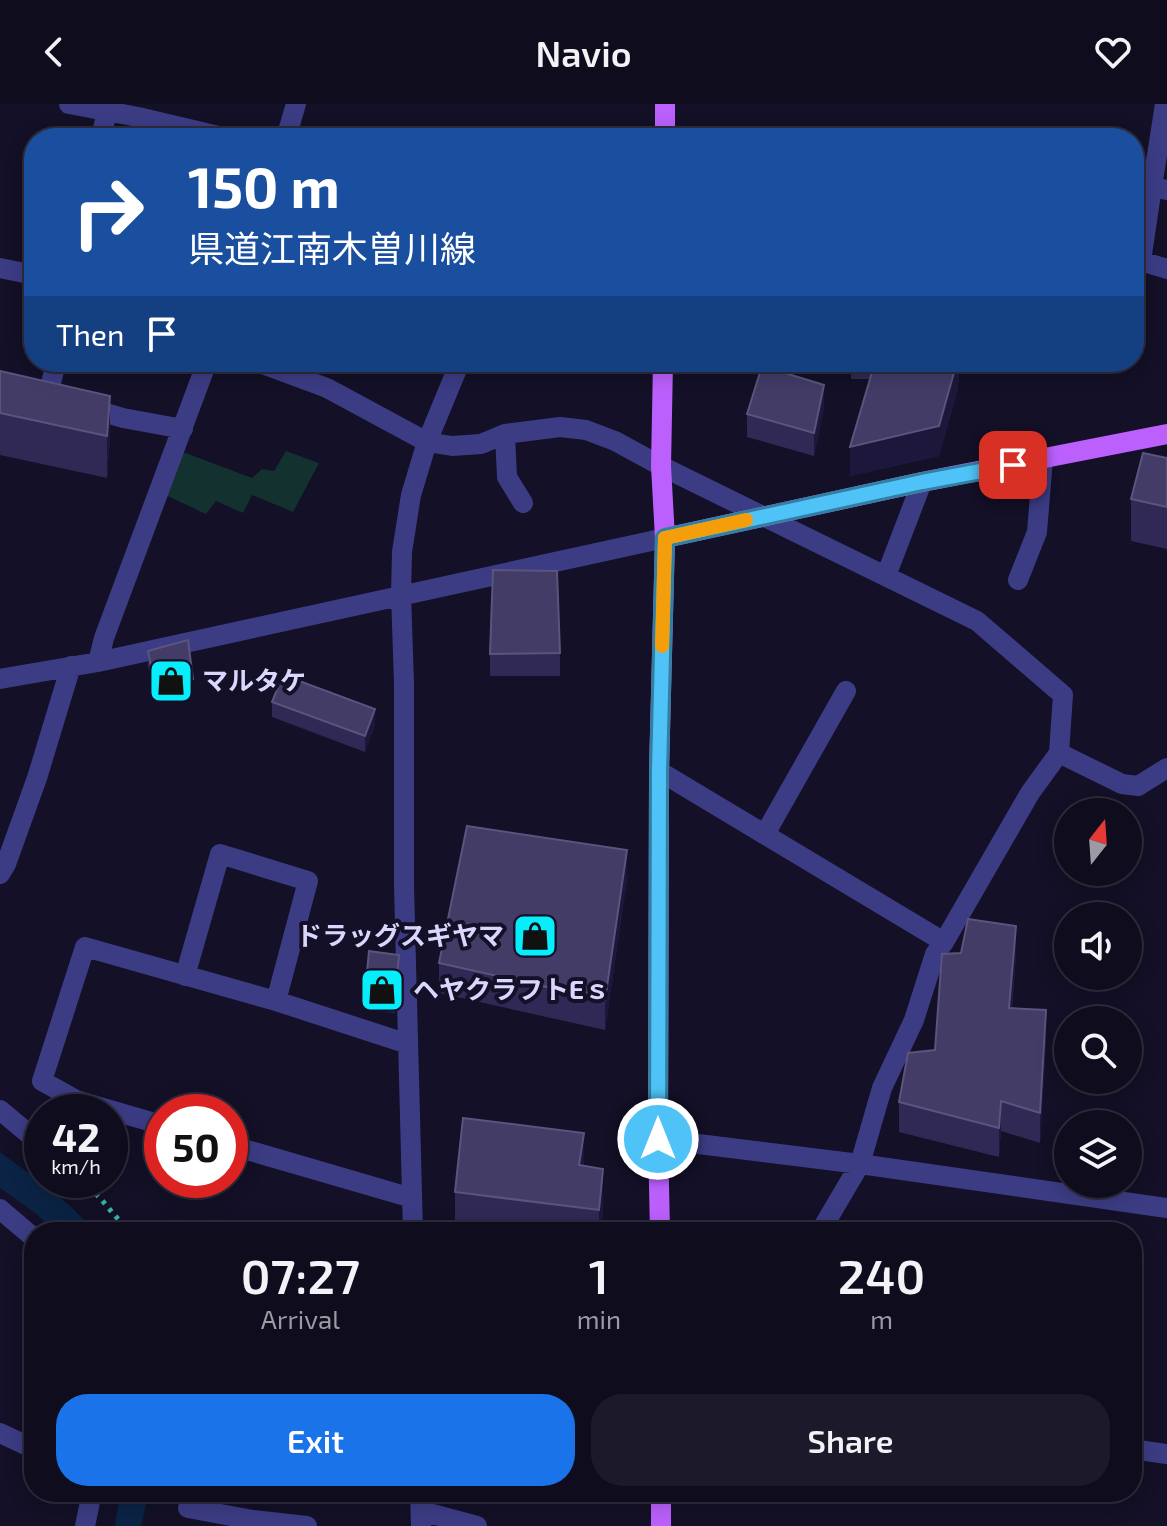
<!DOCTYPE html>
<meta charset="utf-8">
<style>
:root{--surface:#0e0c1d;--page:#1c1a2a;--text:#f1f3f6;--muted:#9b9ba4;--line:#2e2c3b;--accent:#1a73e8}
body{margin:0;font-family:"Exo 2","Noto Sans JP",sans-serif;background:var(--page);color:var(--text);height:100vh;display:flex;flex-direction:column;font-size:30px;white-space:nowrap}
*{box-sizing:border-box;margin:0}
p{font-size:26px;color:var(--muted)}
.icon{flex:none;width:44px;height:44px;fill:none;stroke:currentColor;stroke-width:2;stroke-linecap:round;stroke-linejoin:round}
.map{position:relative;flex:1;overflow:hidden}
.sheet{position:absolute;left:24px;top:1118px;width:1118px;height:280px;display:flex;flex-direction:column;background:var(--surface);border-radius:32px;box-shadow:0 4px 20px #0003,0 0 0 2px var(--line)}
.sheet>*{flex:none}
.top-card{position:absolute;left:24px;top:24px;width:1120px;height:244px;border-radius:32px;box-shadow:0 4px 20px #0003,0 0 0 2px var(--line);background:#1a4fa0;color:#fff;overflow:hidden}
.needle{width:52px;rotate:17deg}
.controls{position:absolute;left:1054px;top:694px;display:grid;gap:16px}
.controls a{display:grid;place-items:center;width:88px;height:88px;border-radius:50%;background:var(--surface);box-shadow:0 4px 20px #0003,0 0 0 2px var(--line);font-size:40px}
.speed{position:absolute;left:24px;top:990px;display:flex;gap:16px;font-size:40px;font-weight:700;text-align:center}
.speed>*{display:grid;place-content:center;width:104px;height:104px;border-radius:50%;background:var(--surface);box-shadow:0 4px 20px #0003,0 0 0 2px var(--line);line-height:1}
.speed small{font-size:20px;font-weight:400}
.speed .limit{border:12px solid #d22;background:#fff;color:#111}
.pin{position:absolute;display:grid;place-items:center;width:68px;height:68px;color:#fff;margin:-34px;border-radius:16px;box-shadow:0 4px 12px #0006}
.me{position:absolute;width:88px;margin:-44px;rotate:0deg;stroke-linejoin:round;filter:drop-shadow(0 0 6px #0008)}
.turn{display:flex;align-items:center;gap:28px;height:168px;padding:0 32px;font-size:36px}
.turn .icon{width:104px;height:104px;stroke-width:2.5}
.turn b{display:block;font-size:56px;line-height:68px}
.then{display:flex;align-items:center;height:76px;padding:0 32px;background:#0003;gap:16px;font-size:30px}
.eta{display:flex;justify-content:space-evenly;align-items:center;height:136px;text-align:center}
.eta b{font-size:48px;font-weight:600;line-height:56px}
.action{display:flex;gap:16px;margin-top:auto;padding:16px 32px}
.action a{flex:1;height:92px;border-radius:32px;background:var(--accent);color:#fff;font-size:32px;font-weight:600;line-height:92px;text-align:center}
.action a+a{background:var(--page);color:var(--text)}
header{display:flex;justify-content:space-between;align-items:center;height:104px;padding:0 32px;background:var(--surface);font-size:36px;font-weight:600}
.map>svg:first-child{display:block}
.green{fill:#13312f}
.water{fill:#0b2345}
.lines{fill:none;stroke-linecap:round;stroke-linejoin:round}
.path{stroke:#32b7a9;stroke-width:5;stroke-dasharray:4 6;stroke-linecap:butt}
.minor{stroke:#3c3c85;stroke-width:20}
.major{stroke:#bb60fc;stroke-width:20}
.wall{fill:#302955}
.shaded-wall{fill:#1d173b}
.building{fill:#423c67;stroke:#5a547f;stroke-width:2}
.route-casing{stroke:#337fa1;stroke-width:20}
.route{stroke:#4fc3f7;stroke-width:14}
.slow{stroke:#f59e0b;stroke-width:14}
.labels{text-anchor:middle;stroke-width:8;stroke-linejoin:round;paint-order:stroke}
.poi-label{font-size:26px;font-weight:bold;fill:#dad7fe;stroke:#131027;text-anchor:start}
</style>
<header><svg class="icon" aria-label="back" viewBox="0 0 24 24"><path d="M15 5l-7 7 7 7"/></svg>Navio<svg class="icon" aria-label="heart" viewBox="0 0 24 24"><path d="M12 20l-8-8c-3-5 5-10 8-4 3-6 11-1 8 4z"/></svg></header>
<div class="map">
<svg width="1167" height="1422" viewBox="0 0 1167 1422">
<rect width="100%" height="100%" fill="#131027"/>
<!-- green -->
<path class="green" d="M 175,345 L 252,374 L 262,365 L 274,367 L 286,347 L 319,359 L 293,408 L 252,391 L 243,409 L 216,397 L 206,410 L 159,388 Z"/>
<!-- water -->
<path class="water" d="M 0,1048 C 33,1073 69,1096 95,1128 L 55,1128 L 34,1108 L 0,1084 Z
M 120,1388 L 149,1388 L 141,1422 L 115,1422 Z"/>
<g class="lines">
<!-- path -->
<path class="path" d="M 81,1076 L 100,1094 L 129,1128"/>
<!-- minor -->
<path class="minor" d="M 69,0 L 138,13 L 227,34
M 1165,0 L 1152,83 L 1167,86
M 101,34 L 107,7
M 286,34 L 296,0
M 1134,155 L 1167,165
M 1141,157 L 1152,83
M 0,164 L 34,171
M 257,258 L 327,284 L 427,338 L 452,342 L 481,340 L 505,330 L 560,323 L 586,326 L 615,337 L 661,362 L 977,517 L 1063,591 L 1059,649 L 1030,689 L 944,838 L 935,850 L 914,916 L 882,984 L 860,1060 L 820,1128
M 48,292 L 56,258
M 86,303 L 123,314 L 183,325
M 505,330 L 507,373 L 523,399
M 886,472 L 922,378
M 1018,476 L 1037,428 L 1043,355
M 98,558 L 104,534 L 207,258
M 0,575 L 98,558 L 665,434
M 1059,649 L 1122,680 L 1138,682 L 1167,664
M 659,667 L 944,838
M 765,730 L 846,587
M 0,770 L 6,760 L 37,674 L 71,562
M 185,872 L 220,750 L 308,777 L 276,897
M 0,1006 L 42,1041
M 162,1021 L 76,996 L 42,977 L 85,843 L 276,897 L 408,940
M 658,1035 L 860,1060 L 1167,1104
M 230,1041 L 412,1094
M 0,1105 L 34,1134
M 413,1128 L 404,782 L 404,580 L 401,490 L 402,448 L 411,391 L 427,338 L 460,258
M 0,1329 L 34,1345
M 1132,1345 L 1167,1350
M 420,1388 L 421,1422
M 188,1404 L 253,1416 L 307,1422
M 421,1407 L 477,1422
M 85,1422 L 92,1388"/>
<!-- major -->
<path class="major" d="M 665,34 L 665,0
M 665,434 L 922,378 L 1167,330
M 660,1128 L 658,1035 L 659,667 L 665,434 L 661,362 L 663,258
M 661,1422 L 661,1388"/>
</g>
<!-- wall -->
<path class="wall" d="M 851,258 L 960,258 L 958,284 L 939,352 L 850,372 L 870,275 L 851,275 Z
M 0,267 L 110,334 L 107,374 L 0,351 Z
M 824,304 L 814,352 L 747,333 L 747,310 Z
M 1167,354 L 1167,445 L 1131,437 L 1131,395 Z
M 148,547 L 193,591 L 155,598 L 148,562 Z
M 560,549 L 560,572 L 490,572 L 490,550 Z
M 272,598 L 375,621 L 365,648 L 272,613 Z
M 627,775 L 605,926 L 439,889 L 439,859 Z
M 1016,852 L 1012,905 L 1046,935 L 1040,1039 L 1001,1027 L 999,1053 L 899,1028 L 899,998 L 935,946 Z
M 399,866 L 395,909 L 365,906 L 365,890 Z
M 584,1062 L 603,1106 L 601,1128 L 455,1128 L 455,1088 Z"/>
<!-- shaded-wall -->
<path class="shaded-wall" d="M 957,258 L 960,258 L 958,284 L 939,352 L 850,372 L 850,343 Z
M 824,281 L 824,304 L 814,352 L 814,329 Z
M 110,292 L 110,334 L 107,374 L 107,332 Z
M 193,575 L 193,591 L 155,598 L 155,583 Z
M 375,605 L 375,621 L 365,648 L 365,632 Z
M 627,746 L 627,775 L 605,926 L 605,896 Z
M 1016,822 L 1016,852 L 1009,934 L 1009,904 Z
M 399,851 L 399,866 L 395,909 L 395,894 Z
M 1046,906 L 1046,935 L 1040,1039 L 1040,1009 Z
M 1001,997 L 1001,1027 L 999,1053 L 999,1024 Z
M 584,1029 L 584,1070 L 579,1061 Z
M 603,1065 L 603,1106 L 601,1128 L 599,1128 L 599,1106 Z"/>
<!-- building -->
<path class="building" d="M 1058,25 L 1091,32 L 1091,34 L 1056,34 Z
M 875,258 L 957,258 L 939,322 L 850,343 Z
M 762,262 L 824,281 L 814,329 L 747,310 Z
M 0,267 L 110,292 L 107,332 L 0,309 Z
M 1143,349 L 1167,354 L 1167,403 L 1131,395 Z
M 493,466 L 557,467 L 560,549 L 490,550 Z
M 188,536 L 193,575 L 155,583 L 148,547 Z
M 283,571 L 375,605 L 365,632 L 272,598 Z
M 467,722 L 627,746 L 605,896 L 439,859 Z
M 968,815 L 1016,822 L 1009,904 L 1046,906 L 1040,1009 L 1001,997 L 999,1024 L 899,998 L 908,949 L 935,946 L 942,850 L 961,849 Z
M 369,847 L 399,851 L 395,894 L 365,890 Z
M 463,1014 L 584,1029 L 579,1061 L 603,1065 L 599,1106 L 455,1088 Z"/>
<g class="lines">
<!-- route casing -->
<g class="route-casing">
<path id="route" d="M 658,1035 L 659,667 L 665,434 L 922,378 L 1013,361"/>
</g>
<!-- route -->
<use href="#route" class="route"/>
<!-- slow -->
<path class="slow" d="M 662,542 L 665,434 L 746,416"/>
</g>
<!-- icons -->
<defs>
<g id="shop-square" transform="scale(2.3)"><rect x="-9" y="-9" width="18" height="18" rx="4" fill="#06edfb" stroke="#131027"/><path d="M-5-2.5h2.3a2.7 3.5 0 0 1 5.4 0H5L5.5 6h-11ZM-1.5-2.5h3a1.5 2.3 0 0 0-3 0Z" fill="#111"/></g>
</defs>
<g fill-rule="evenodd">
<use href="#shop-square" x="171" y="577"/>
<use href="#shop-square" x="535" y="832"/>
<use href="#shop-square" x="382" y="886"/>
</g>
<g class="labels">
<!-- poi labels -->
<g class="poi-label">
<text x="202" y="586">マルタケ</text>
<text x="504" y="841" text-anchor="end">ドラッグスギヤマ</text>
<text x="413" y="895">ヘヤクラフトEｓ</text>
</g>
</g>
</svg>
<div class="controls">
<a><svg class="needle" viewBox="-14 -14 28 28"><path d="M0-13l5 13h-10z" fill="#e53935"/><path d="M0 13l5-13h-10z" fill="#9b9ba4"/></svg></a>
<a><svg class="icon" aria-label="sound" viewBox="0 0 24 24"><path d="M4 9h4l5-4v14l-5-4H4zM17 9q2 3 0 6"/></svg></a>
<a><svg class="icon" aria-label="search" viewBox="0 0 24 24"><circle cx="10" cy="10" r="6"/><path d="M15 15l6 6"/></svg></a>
<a><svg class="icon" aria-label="layers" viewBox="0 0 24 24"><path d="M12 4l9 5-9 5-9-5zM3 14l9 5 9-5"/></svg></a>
</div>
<div class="speed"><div>42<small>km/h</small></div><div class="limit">50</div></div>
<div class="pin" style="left:1013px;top:361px;background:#d93025"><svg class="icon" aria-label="arrive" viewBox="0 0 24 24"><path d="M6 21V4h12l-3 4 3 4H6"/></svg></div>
<svg class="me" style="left:658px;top:1035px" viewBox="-20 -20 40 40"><circle r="17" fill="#4fc3f7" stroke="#fff" stroke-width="3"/><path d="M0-11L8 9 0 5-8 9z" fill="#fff"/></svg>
<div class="top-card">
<div class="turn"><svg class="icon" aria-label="right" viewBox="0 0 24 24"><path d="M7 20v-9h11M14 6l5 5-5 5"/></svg><div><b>150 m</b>県道江南木曽川線</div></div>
<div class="then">Then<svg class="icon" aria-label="arrive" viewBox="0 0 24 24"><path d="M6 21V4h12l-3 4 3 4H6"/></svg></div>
</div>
<section class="sheet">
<div class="eta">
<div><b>07:27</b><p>Arrival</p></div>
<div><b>1</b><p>min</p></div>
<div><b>240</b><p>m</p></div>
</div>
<div class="action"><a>Exit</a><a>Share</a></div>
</section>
</div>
